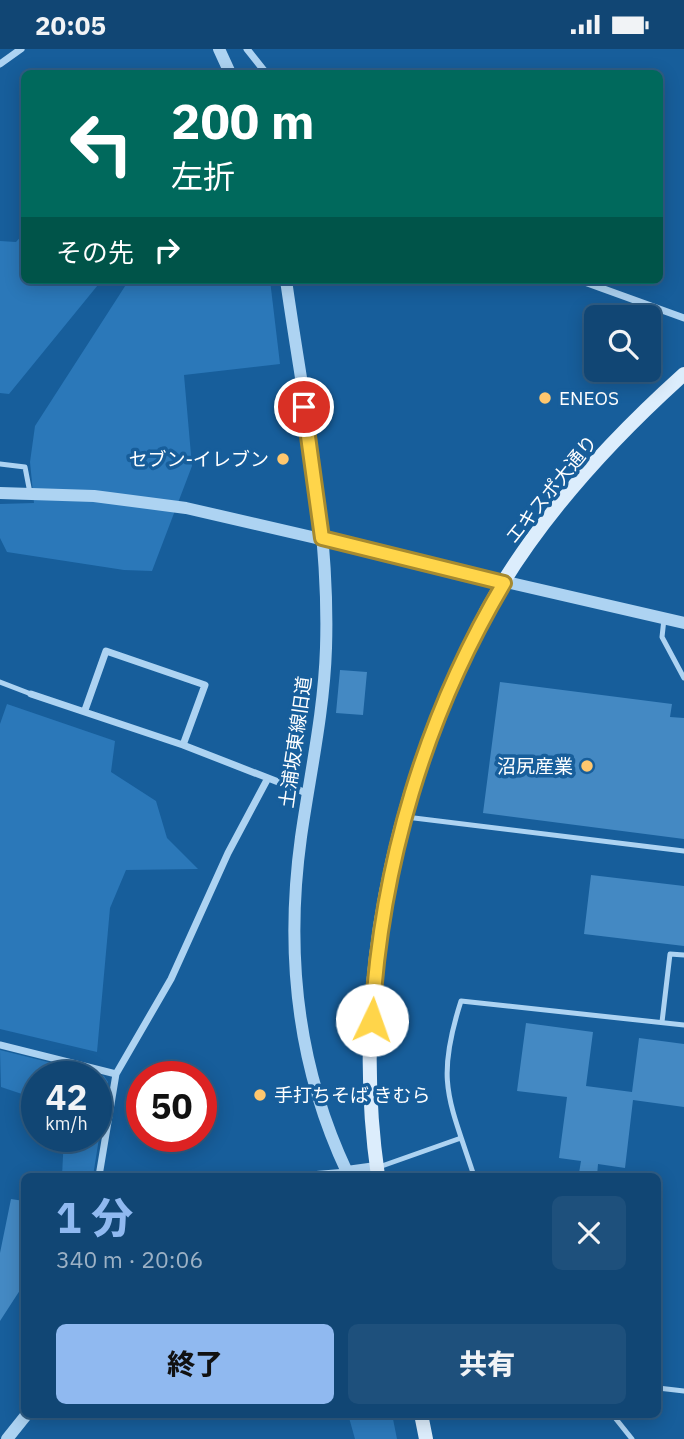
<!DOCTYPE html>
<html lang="ja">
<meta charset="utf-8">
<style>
:root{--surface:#114674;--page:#1e507c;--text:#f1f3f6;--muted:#9cb1c5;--line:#305e86;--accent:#90b9f0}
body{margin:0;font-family:"IBM Plex Sans","Noto Sans JP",sans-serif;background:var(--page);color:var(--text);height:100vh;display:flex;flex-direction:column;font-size:26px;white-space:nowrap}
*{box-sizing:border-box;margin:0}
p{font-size:23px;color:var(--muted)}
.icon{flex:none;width:38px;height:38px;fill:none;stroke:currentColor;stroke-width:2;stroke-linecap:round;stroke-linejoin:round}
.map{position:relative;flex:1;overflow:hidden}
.details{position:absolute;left:21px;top:1124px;width:640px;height:245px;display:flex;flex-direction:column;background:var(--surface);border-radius:10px;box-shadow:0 4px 18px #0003,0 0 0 2px var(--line)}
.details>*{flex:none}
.top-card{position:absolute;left:21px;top:21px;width:642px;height:214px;border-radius:10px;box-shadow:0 4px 18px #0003,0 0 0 2px var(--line);background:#00695c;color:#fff;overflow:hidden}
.fabs{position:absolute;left:584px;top:256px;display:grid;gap:14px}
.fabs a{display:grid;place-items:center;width:77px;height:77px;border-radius:10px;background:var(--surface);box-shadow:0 4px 18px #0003,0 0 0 2px var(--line);font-size:35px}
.speed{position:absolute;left:21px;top:1012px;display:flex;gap:14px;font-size:35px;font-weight:700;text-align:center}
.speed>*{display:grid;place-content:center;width:91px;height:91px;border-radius:50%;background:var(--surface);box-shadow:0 4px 18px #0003,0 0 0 2px var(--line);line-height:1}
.speed small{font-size:18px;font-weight:400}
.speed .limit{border:10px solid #d22;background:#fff;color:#111}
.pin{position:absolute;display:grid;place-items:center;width:60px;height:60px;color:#fff;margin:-30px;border:4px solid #fff;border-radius:50%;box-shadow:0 2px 7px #0007}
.me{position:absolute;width:77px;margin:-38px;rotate:3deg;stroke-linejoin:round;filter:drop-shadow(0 0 5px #0008)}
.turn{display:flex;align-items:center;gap:24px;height:147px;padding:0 35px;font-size:32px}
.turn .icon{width:91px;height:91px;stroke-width:2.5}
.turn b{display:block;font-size:49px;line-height:60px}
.then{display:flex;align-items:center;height:66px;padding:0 35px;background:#0003;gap:14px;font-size:26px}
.round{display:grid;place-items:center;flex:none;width:74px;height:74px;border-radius:10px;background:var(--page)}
.head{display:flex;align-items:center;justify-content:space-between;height:119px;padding:0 35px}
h1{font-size:42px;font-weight:800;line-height:52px;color:var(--accent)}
.primary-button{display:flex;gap:14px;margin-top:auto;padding:14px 35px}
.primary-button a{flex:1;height:80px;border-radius:10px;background:var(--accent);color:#111;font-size:28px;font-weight:800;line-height:80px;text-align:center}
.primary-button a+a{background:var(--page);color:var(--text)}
.status{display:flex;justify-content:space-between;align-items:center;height:49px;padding:0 35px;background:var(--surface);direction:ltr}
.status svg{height:19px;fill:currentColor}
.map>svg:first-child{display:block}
.green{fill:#2b78b9}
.building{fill:#4489c3}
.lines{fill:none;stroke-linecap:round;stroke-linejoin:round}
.service{stroke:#add3f2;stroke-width:5}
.minor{stroke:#add3f2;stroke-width:7}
.tertiary{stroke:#add3f2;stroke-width:12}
.secondary{stroke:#dcedfc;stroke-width:14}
.route-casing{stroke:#a68a30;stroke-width:18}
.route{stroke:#ffd54a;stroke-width:12}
.poi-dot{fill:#ffc76e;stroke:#175e9b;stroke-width:2.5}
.labels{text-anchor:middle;stroke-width:7;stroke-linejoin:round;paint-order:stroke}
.poi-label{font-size:19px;fill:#fff;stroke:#175e9b;text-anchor:start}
.street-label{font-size:19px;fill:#fff;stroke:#175e9b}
</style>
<div class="status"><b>20:05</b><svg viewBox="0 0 49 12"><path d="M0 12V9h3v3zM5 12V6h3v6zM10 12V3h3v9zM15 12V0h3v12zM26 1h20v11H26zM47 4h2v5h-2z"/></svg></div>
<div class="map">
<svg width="684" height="1390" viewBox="0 0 684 1390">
<rect width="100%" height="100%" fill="#175e9b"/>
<!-- green -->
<path class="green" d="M 24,184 L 24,231 L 102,231 L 9,345 L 0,344 L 0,192 L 16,193 Z
M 129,231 L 270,231 L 280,315 L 184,326 L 192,417 L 152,522 L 124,521 L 7,503 L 0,489 L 0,455 L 34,454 L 30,413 L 35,377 Z
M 7,655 L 115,692 L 111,723 L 156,752 L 167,789 L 198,820 L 126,821 L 110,859 L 97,1003 L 0,980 L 0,675 Z
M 0,1001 L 104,1027 L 108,1033 L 93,1127 L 62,1127 L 64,1087 L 96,1087 L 96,1027 L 37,1027 L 37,1050 L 1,1038 Z
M 348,1365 L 392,1365 L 397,1390 L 355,1390 Z"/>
<!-- building -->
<path class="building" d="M 340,621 L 367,623 L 363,666 L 336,664 Z
M 500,633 L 672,655 L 670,668 L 684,669 L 684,790 L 483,764 Z
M 591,826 L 684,837 L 684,897 L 584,885 Z
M 526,974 L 593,983 L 586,1037 L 632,1043 L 639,989 L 684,995 L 684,1058 L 633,1051 L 625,1119 L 598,1115 L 597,1127 L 579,1124 L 581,1112 L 559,1109 L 567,1048 L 517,1042 Z
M 11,1150 L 24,1152 L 24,1235 L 0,1272 L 0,1204 Z"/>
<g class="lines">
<!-- service -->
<path class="service" d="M 0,415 L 25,418 L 30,444
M 664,570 L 662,588 L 684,629
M 0,633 L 31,645
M 406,768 L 684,802
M 662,973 L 670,905 L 684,906
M 379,1118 L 461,1089
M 474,1127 C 449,1050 435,1033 461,952 L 684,976
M 658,1339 L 684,1342
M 612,1365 L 632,1390"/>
<!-- minor -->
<path class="minor" d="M 247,0 L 266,24
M 0,15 L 21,0
M 579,231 L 684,269
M 31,645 L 183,696 L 309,745
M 85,661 L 106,602 L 205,636 L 183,696
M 0,996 L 116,1025
M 99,1127 L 116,1025 L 171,930 L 228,804 L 268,729
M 298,1127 L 347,1123"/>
<!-- tertiary -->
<path class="tertiary" d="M 219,0 L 230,24
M 286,231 C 303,352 330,476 326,599 C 324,663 310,725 301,788 C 285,904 297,1017 347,1123 L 376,1119
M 0,444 L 94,447 L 186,459 L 684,574
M 7,1390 L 27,1365"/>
<!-- secondary -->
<path class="secondary" d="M 378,1127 C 351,941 392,744 478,578 C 527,481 604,397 684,325
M 421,1365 L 426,1390"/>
</g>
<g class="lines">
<!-- route casing -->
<g class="route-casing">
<path id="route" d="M 304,358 L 322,489 L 504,534 C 425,667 381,816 372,971"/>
</g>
<!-- route -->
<use href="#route" class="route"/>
</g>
<!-- markers -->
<g class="poi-dot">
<circle cx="545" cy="349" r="7"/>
<circle cx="283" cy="410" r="7"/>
<circle cx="587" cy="717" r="7"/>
<circle cx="260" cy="1046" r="7"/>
</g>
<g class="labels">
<!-- poi labels -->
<g class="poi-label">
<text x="559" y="356">ENEOS</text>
<text x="269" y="417" text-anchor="end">セブン-イレブン</text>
<text x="573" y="724" text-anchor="end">沼尻産業</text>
<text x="274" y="1053">手打ちそば きむら</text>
</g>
<!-- street labels -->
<g class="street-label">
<text transform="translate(551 440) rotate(-51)" y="7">エキスポ大通り</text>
<text transform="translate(295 693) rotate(-82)" y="7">土浦坂東線旧道</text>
</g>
</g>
</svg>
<div class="fabs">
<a><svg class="icon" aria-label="search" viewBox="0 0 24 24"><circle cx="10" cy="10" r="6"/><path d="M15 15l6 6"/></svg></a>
</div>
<div class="speed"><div>42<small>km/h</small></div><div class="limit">50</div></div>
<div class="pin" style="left:304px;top:358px;background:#d93025"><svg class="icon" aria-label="arrive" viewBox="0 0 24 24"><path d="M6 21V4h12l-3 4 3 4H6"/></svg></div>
<svg class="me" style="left:372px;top:971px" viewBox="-20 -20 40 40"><circle r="19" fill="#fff"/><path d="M0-13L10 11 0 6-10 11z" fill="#ffd54a"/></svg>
<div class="top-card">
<div class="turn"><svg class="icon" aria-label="left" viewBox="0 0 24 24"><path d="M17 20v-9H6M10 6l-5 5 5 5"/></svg><div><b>200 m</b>左折</div></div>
<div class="then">その先<svg class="icon" aria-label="right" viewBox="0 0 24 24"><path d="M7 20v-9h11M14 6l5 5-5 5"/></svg></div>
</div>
<section class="details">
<div class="head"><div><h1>1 分</h1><p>340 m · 20:06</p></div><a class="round"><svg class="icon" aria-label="close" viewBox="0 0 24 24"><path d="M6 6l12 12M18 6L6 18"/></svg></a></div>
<div class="primary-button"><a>終了</a><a>共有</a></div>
</section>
</div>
